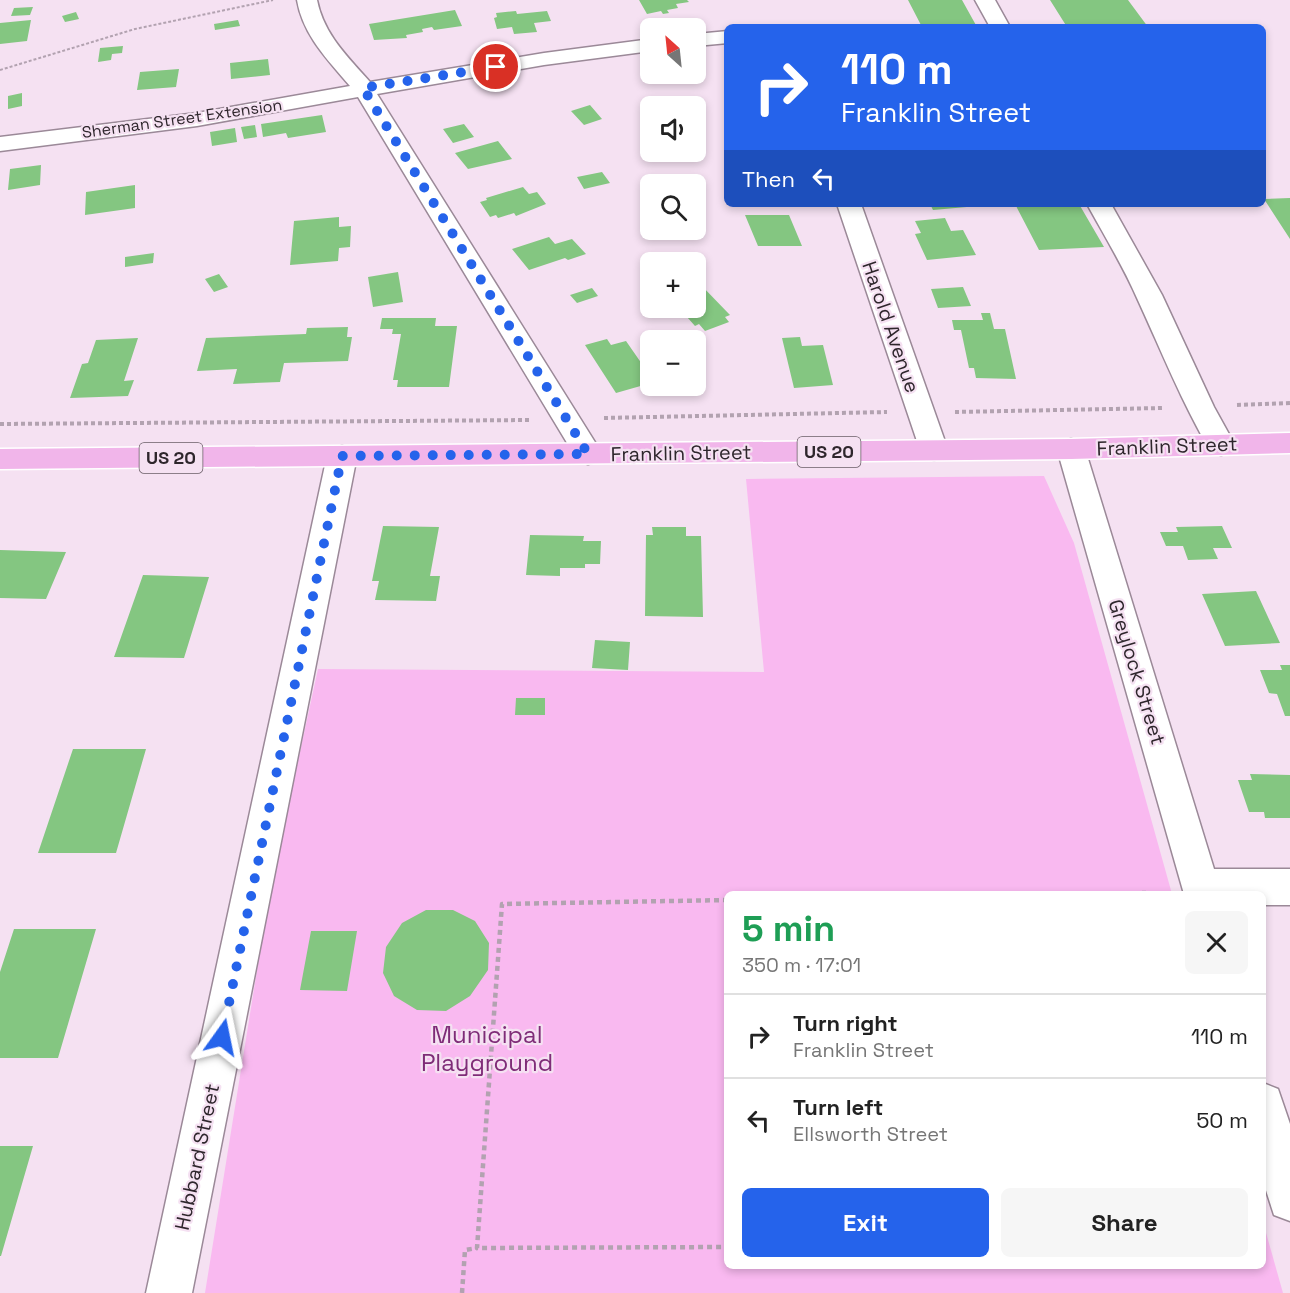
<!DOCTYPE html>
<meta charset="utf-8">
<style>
:root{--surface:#fff;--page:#f6f6f6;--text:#222;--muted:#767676;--line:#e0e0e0;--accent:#2563eb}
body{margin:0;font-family:"Space Grotesk",sans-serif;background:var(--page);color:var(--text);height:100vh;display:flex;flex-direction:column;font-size:22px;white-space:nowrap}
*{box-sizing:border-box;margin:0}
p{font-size:20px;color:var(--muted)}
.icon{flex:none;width:33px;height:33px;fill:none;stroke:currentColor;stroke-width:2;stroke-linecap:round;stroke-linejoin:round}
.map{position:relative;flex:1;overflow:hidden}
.sheet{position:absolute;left:724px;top:891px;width:542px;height:378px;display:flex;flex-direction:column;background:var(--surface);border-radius:9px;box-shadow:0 3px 9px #0003}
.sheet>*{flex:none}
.top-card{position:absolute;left:724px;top:24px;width:542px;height:183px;border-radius:9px;box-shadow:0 3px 9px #0003;background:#2563eb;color:#fff;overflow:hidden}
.needle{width:39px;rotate:333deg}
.fabs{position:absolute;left:640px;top:18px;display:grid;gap:12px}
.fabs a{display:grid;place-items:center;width:66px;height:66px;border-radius:9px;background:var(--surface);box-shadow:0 3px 9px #0003;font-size:30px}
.pin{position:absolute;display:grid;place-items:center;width:51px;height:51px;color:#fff;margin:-26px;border:3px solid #fff;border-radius:50%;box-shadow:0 2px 6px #0007}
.me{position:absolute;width:66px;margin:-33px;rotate:12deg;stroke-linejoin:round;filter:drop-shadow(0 0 4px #0008)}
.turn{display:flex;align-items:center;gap:21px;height:126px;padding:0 18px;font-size:27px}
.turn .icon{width:78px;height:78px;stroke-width:2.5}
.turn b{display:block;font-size:42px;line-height:51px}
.then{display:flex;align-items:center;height:57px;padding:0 18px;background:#0003;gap:12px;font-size:22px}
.round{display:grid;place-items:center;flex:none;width:63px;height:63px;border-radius:9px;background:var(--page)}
.head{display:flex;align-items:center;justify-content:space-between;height:102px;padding:0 18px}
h1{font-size:36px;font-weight:700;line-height:45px;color:#1e9e55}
.primary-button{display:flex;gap:12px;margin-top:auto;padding:12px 18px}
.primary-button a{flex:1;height:69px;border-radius:9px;background:var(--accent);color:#fff;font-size:24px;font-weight:700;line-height:69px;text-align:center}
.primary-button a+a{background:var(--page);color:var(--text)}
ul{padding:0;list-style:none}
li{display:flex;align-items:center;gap:18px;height:84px;padding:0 18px;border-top:2px solid var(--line)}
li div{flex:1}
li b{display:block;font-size:22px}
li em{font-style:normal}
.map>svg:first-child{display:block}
.green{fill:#f9b9f0}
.building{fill:#84c681}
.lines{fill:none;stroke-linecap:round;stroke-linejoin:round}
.minor-casing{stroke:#9b8998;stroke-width:3}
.major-casing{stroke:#fff;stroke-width:3}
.path-far2{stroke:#b2a2b0;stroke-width:2;stroke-dasharray:3 2;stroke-linecap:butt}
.path-far1{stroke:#b2a2b0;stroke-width:4;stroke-dasharray:4 3;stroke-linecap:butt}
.path{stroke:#b2a2b0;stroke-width:4.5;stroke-dasharray:5 4;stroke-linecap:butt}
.minor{fill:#fff;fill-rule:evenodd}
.major{fill:#f1b5ea;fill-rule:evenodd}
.route{stroke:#2563eb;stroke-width:10;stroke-dasharray:0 18}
.labels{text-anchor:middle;stroke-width:4.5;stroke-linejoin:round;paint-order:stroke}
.far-street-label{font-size:16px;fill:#2e262c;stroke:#f5e1f2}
.shield{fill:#f5e1f2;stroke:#6a5e67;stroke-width:1.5}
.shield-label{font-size:18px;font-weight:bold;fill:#2e262c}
.street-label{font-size:20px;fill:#2e262c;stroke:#f5e1f2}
.near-park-label{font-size:24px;fill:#7f2c78;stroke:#f5e1f2}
</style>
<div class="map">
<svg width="1290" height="1293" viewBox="0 0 1290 1293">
<rect width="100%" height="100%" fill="#f5e1f2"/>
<!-- green -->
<path class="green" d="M 1044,476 L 1074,543 L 1172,894 L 728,894 L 728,1266 L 1263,1266 L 1263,1222 L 1283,1293 L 205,1293 L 270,890 L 318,669 L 764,672 L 746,479 Z"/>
<!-- building -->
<path class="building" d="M 639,0 L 687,0 L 689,2 L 676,4 L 678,8 L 667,10 L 669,13 L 663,14 L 661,11 L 647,14 Z
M 908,0 L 962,0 L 977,27 L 922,27 Z
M 1050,0 L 1128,0 L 1148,27 L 1067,27 Z
M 33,7 L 30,15 L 11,16 L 14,8 Z
M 455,10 L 462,26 L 434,30 L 432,27 L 422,29 L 423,32 L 406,35 L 407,38 L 374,40 L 369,24 Z
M 516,11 L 517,14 L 547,11 L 551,21 L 534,23 L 537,32 L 514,34 L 512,27 L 497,29 L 494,18 L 497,17 L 496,13 Z
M 76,12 L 79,19 L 65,22 L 62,16 Z
M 31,20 L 27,41 L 0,44 L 0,23 Z
M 238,20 L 240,26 L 215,30 L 214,24 Z
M 123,46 L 122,53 L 112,54 L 111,60 L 98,62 L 100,48 Z
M 268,59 L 270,75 L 231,79 L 230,63 Z
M 179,69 L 176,87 L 137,90 L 140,72 Z
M 22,93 L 22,106 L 8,109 L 8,96 Z
M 590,105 L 602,119 L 584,125 L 571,111 Z
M 322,115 L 326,132 L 288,138 L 286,133 L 263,137 L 261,124 Z
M 464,124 L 474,137 L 453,143 L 443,129 Z
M 255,125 L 257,137 L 244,139 L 241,127 Z
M 235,128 L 237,142 L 212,146 L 210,132 Z
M 498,141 L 512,159 L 468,169 L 455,153 Z
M 41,165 L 40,185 L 8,190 L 10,169 Z
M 602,172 L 610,183 L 584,189 L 577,177 Z
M 135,185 L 135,208 L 85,215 L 86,192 Z
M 523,187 L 529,194 L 537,192 L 546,204 L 516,216 L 514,213 L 498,218 L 496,215 L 490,217 L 480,202 L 487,200 L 486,198 Z
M 1290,198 L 1290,239 L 1264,199 Z
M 930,204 L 978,204 L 978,206 L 933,210 Z
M 1015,204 L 1079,204 L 1104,247 L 1039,250 Z
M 745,215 L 789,215 L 802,246 L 758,246 Z
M 339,217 L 339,227 L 351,226 L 350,247 L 339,248 L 338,261 L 290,265 L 294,221 Z
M 945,218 L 951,231 L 963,230 L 976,255 L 927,260 L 915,234 L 921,233 L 915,221 Z
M 549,237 L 555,244 L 572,239 L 586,254 L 568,260 L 565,258 L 529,270 L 512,249 Z
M 154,253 L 153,263 L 125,267 L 125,257 Z
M 398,272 L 403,302 L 373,307 L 368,277 Z
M 219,274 L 228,287 L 214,292 L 205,279 Z
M 699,283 L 730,315 L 725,317 L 729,322 L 705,331 L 699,324 L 695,326 L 679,308 L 696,308 L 696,284 Z
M 963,287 L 971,306 L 938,308 L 931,289 Z
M 592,288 L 598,296 L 577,303 L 570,295 Z
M 981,313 L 990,313 L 994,329 L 1005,329 L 1016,379 L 976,378 L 974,368 L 969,368 L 961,330 L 954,330 L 952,320 L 983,320 Z
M 382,318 L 436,318 L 435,326 L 457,326 L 449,387 L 397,387 L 398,380 L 393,380 L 401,334 L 392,334 L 393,329 L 380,329 Z
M 348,327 L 347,337 L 352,337 L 348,361 L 284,363 L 280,382 L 233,384 L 237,369 L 197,371 L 206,338 L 306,334 L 307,328 Z
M 800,337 L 802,346 L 823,345 L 833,385 L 794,388 L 782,338 Z
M 138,338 L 124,381 L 134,380 L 128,396 L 70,398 L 82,364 L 88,363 L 96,340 Z
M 607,339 L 611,345 L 626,341 L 651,377 L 651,383 L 616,393 L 585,345 Z
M 383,526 L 439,527 L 430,576 L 440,576 L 436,601 L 375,600 L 379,581 L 372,581 Z
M 1222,526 L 1232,548 L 1213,548 L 1218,559 L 1188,560 L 1183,546 L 1166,546 L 1160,532 L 1178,532 L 1176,527 Z
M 652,527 L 686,527 L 686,536 L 701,536 L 703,617 L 645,616 L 646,535 L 653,535 Z
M 530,535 L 584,536 L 583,541 L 601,541 L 600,564 L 585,564 L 585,568 L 560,568 L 560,576 L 526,575 Z
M 0,550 L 66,552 L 46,599 L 0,598 Z
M 143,575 L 209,577 L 184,658 L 114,657 Z
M 1256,591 L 1280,643 L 1225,646 L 1202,594 Z
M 595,640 L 630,642 L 628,670 L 592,668 Z
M 1280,665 L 1290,665 L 1290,716 L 1285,716 L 1277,694 L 1269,693 L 1260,670 L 1282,670 Z
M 516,698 L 545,698 L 545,715 L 515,715 Z
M 73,749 L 146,749 L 116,853 L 38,853 Z
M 1250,774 L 1290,775 L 1290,818 L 1265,818 L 1264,812 L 1249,812 L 1238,780 L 1252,780 Z
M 426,910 L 453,910 L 475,921 L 489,943 L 488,970 L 470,996 L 446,1011 L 417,1010 L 394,996 L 383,973 L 386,947 L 402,923 Z
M 14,929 L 96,929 L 58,1058 L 0,1058 L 0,972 Z
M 311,931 L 357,931 L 347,991 L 300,990 Z
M 0,1146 L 33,1146 L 1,1256 L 0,1256 Z"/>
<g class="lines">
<!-- minor casing -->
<g class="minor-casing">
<path id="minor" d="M 297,0 L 317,0 C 324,35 348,57 370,82 L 544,53 L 651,39 L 651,51 L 544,65 L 377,94 L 598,447 L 603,454 L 598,461 L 588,464 L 578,461 L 358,97 L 197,126 L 0,151 L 0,137 L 197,113 L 350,86 C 327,59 303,35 297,0 Z
M 975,0 L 995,0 L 1010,27 L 990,27 Z
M 728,31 L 728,43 L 696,46 L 696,34 Z
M 837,204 L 861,204 L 948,450 L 944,457 L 934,460 L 924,457 L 920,450 Z
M 1087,204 L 1111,204 L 1162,295 L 1214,407 L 1235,445 L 1231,452 L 1221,455 L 1211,452 C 1182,403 1161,350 1137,298 C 1123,266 1104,235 1087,204 Z
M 1071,439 L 1081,442 L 1085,449 L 1214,869 L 1290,869 L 1290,905 L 1263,905 L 1263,894 L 1184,894 L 1057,449 L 1061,442 Z
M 342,446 L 352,449 L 357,456 L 192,1293 L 146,1293 L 327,456 L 332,449 Z
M 1263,1083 L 1278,1089 L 1290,1124 L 1290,1221 L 1274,1215 L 1263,1181 Z"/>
</g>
<!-- major casing -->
<g class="major-casing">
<path id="major" d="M 1290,433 L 1290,453 L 1071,459 L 0,469 L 0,449 L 1071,439 Z"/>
</g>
<!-- path-far2 -->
<path class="path-far2" d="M 0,70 L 135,29 L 273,0"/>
<!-- path-far1 -->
<path class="path-far1" d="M 1237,405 L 1290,403
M 955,412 L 1163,408
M 604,418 L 887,412
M 0,424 L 530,420"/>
<!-- path -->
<path class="path" d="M 1088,894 L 1146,893
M 728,900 L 502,904 L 477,1248 L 728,1247
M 462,1293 L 465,1250 L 477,1248"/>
<!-- minor -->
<use href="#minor" class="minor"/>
<!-- major -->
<use href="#major" class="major"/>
</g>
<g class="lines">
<!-- route -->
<path class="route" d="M 222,1037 L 342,456 L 588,454 L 363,88 L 496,67"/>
</g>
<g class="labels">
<!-- far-street labels -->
<g class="far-street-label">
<text transform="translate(182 118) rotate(-8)" y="6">Sherman Street Extension</text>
</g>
<!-- shield labels -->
<g class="shield">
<rect x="797.5" y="437" width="63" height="30" rx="4.5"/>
<rect x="139.5" y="443" width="63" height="30" rx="4.5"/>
</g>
<g class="shield-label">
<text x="829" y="458">US 20</text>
<text x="171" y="464">US 20</text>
</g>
<!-- street labels -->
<g class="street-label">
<text transform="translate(891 327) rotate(71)" y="7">Harold Avenue</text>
<text transform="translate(1167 446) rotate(-2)" y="7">Franklin Street</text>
<text transform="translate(681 453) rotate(-1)" y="7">Franklin Street</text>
<text transform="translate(1137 672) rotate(73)" y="7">Greylock Street</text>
<text transform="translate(197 1157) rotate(-78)" y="7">Hubbard Street</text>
</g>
<!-- near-park labels -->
<g class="near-park-label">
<text x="487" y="1043">Municipal<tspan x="487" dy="28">Playground</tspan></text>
</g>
</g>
</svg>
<div class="fabs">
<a><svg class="needle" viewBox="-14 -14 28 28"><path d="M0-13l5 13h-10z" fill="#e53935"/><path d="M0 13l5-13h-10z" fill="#767676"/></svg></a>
<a><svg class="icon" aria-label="sound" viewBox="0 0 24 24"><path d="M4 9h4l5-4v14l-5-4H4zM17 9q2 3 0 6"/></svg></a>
<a><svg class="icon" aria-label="search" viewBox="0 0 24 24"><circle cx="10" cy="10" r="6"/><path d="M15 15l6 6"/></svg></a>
<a>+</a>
<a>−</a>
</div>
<div class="pin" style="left:496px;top:67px;background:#d93025"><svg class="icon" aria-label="arrive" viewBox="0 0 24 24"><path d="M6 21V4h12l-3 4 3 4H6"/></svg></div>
<svg class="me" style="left:222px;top:1037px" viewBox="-20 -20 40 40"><path d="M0-17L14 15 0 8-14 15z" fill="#2563eb" stroke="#fff" stroke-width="4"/></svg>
<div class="top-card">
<div class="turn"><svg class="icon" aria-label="right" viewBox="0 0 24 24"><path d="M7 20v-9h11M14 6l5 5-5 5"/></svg><div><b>110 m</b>Franklin Street</div></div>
<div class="then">Then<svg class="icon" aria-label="left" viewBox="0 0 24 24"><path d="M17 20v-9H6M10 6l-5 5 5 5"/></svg></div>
</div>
<section class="sheet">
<div class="head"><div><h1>5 min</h1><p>350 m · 17:01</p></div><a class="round"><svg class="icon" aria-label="close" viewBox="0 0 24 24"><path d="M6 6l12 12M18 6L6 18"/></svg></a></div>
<ul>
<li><svg class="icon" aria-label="right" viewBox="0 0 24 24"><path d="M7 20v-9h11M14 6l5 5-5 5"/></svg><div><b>Turn right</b><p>Franklin Street</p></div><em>110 m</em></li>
<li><svg class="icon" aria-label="left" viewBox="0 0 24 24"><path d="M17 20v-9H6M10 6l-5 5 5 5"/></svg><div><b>Turn left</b><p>Ellsworth Street</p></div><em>50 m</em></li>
</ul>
<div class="primary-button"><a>Exit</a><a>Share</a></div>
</section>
</div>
